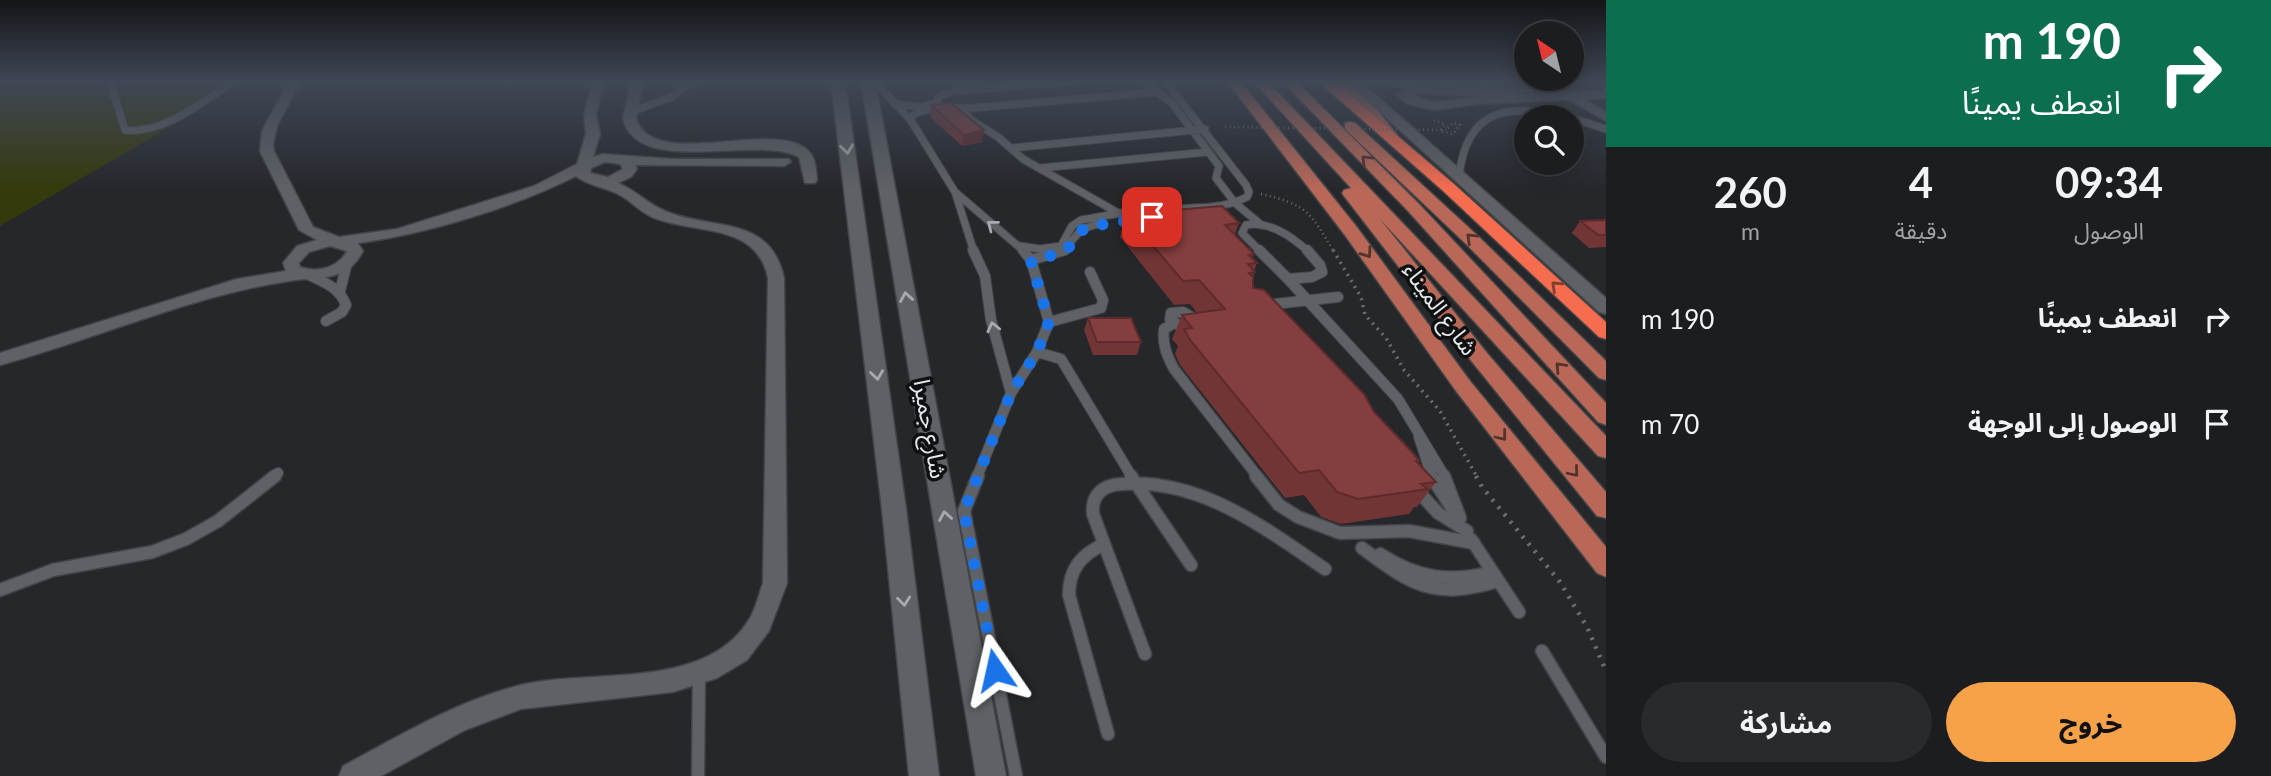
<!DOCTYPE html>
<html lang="ar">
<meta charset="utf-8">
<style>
:root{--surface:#1c1d20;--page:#292a2d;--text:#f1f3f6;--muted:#a0a2a5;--line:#3a3b3e;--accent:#f6a248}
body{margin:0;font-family:Lato,"Noto Sans Arabic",sans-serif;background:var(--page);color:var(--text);direction:rtl;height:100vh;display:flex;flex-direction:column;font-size:26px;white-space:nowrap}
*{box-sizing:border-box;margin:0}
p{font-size:23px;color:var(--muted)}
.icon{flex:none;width:38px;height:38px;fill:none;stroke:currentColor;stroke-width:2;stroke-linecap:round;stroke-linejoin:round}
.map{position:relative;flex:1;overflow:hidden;direction:ltr}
.details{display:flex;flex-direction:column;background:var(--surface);width:665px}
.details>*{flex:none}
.hud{background:#0b6e4f;color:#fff;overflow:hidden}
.needle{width:46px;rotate:325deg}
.controls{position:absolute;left:1514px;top:21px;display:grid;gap:14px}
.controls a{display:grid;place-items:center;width:70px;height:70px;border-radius:50%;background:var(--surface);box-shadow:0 4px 18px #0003,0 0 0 2px var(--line);font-size:35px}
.pin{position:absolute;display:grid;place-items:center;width:60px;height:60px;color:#fff;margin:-30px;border-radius:14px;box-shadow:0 4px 10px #0006}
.me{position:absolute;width:77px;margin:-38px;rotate:349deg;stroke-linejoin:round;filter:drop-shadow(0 0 5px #0008)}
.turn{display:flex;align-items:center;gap:24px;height:147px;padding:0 35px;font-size:32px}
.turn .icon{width:91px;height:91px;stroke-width:2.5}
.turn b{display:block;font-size:49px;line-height:60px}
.eta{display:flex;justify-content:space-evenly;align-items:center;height:119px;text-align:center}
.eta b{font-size:42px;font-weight:700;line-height:49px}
.action{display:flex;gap:14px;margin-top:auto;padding:14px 35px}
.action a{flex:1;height:80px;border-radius:42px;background:var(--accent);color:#111;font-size:28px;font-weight:700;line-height:80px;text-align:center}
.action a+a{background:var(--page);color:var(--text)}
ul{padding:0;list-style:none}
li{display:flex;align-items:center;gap:21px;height:105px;padding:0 35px}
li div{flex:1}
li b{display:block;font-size:26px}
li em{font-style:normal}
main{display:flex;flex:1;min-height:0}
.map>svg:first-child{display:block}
.green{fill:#343a0b}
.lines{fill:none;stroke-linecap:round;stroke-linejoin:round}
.lane-far2-casing{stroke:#424446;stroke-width:9}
.lane-far1-casing{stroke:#424446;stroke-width:12}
.lane-casing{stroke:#424446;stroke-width:15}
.street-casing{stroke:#424446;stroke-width:3}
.secondary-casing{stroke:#424446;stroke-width:3}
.primary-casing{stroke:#424446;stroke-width:3}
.highway-casing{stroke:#424446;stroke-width:3}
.path-far2{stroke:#6b6d70;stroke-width:2.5;stroke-dasharray:1 3.5;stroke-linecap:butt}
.path-far1{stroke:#6b6d70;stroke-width:3.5;stroke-dasharray:2 5;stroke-linecap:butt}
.path{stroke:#6b6d70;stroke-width:4.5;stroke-dasharray:2.5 7;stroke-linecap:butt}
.lane-far2{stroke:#5e6165;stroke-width:7}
.lane-far1{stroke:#5e6165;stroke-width:10}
.lane{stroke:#5e6165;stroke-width:12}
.street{fill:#5e6165;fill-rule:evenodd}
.secondary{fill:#5e6165;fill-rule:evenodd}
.primary{fill:#b96858;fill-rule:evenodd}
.highway{fill:#f66c4f;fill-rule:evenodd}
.path-bridge{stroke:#6b6d70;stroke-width:2.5;stroke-dasharray:1 3.5;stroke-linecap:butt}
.wall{fill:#723536}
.shaded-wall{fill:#5d2b2c}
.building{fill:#853e3f;stroke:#5d2b2c;stroke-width:2}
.oneway{stroke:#a8abae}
.oneway2{stroke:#53332e}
.oneway3{stroke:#823e30}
.route{stroke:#1a73e8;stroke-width:12;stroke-dasharray:0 21.6}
.labels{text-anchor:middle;stroke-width:7;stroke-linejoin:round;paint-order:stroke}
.street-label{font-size:23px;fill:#e5e7e9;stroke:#0f1012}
</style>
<main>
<section class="details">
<div class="hud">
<div class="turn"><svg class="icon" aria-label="right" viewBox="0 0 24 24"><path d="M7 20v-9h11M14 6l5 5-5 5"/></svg><div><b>190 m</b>انعطف يمينًا</div></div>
</div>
<div class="eta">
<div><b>09:34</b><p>الوصول</p></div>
<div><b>4</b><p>دقيقة</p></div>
<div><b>260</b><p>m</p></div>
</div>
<ul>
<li><svg class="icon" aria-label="right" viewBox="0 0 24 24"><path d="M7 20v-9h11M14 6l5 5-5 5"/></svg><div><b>انعطف يمينًا</b></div><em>190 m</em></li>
<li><svg class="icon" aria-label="arrive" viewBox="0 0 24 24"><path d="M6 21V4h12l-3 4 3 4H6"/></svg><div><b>الوصول إلى الوجهة</b></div><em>70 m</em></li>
</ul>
<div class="action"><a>خروج</a><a>مشاركة</a></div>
</section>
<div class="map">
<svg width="1606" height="776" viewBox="0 0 1606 776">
<rect width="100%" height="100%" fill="#25272b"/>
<!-- green -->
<path class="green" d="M 0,81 L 237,81 L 204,107 L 0,226 Z"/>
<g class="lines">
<!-- lane-far2 casing -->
<g class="lane-far2-casing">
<path id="lane-far2" d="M 110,81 L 125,130 C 164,135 204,100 235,81
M 874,81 L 910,119 L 955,192 L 1025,252
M 1144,81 L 1172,103 L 1219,166 L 1216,178 L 1235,203 L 1259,223
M 1438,81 L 1459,89
M 1475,88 L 1482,84 L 1518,81
M 895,104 L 920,107 L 937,103 L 939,96 L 955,91 L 1074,81
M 962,109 L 971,120 L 998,137 L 1023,159 L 1120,214
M 631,112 L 671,97 L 693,81
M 1572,118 L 1606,129
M 910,119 L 914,114 L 932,108 L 972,108 L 1156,92
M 1011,148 L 1205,129
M 1040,168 L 1208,152
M 1459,176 C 1467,107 1509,103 1568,117
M 956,195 L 974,252
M 1020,246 L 1040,249 L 1061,246 L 1072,226 L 1081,220 C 1104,216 1128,211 1151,209 C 1183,207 1218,212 1247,197 L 1249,192 L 1246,185 L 1165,81
M 1062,252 L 1082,229 L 1101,223
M 1261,252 L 1242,233 L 1246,225 C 1270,221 1291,236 1309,252"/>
</g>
<!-- lane-far1 casing -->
<g class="lane-far1-casing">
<path id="lane-far1" d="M 973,250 L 985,276 L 991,320 L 1011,393
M 1259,250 L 1288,279 L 1312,277 L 1322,272 L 1320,265 L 1307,250
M 1031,260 L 1065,250
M 309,275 C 324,282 340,288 346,305 L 342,312 L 326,321
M 1288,279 L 1398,399 L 1445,477
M 340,291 L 347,263
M 1266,305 L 1338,297
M 1183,312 L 1193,318 L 1191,325 L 1180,326 L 1170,319 L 1171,313 Z
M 1049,322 L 1101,308 L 1103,300 L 1090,272
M 1174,323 L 1164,329 C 1162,344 1167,356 1174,369 L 1258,477
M 1037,352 L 1061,359 L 1132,477
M 1419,437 L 1432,477
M 272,477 L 278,473
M 977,477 L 1011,393 L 1037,352 L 1049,322 L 1031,260 L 1023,250"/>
</g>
<!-- lane casing -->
<g class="lane-casing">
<path id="lane" d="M 978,476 L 964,511 L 1016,776
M 1131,476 L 1191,565
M 1256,476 L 1279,505 L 1298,517 L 1340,533 L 1409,531 L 1474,543
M 1431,476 L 1456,514
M 1444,476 L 1460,518
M 1417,490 L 1438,513 L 1467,531
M 1471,539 L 1519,612
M 1104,544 C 1081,555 1069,569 1069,595 L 1108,734
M 1362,548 C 1413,586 1434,600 1498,581
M 1380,554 C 1417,578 1449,583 1492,572
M 0,590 L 53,570 L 152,552 L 186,539 L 218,521 L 275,476
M 1542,651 L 1606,757
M 1145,654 L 1093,514 C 1091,495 1103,485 1121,484 C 1200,478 1263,527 1325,569
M 698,776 L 699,675"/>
</g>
<!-- street casing -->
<g class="street-casing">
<path id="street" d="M 289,81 L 301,81 L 277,126 L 273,144 L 274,151 L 313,227 L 339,237 L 397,229 L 534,186 L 577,164 L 586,134 L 584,115 L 592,81 L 604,81 L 596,115 L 600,134 L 593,157 L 603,154 L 672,159 L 789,159 L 791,162 L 784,166 L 635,165 L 637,169 L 631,177 L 618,183 C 635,190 648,204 665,211 C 712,231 770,214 784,278 L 787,583 L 769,631 L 747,660 L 717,678 L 673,692 L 521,709 L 465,730 L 381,776 L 339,776 L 343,766 C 399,736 455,702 517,686 C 589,667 706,693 750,618 C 756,608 759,594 763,583 L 768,278 C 757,224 700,234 657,219 C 641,214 631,200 616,193 C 603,187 587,185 576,176 C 515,207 426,234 358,243 L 363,251 C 347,283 318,276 289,281 C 190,296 96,339 0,365 L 0,353 L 237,279 L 286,271 L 283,263 L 297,246 L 317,240 L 299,230 L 260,151 L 262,131 ZM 605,162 L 620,164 L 623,169 L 608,177 L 590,173 L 591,168 ZM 330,246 L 347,251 C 338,268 318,273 300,267 L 299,263 L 309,252 Z
M 631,81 L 643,81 L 636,119 C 655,174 782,114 811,154 C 816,161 816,171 817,180 L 815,183 L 805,183 L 799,157 C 757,134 638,178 623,119 Z
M 1573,93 L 1606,112 L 1606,121 L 1569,100 L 1569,94 Z"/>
</g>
<!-- secondary casing -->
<g class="secondary-casing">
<path id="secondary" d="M 831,81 L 845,81 L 906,509 L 939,776 L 909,776 L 882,509 Z
M 861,81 L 875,81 L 1006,776 L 976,776 Z
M 1346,81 L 1360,81 L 1606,298 L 1606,314 L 1599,312 Z
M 1378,81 L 1407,81 L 1425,86 L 1501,88 L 1563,81 L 1563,87 L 1514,94 L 1606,90 L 1606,98 L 1478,104 L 1434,110 L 1407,104 L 1397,95 L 1406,89 ZM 1418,94 L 1484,96 L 1434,102 L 1414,96 Z"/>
</g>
<!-- primary casing -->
<g class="primary-casing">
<path id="primary" d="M 1227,81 L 1240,81 L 1356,226 L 1470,381 L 1606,547 L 1606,577 L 1597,573 L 1456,391 L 1344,234 Z
M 1253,81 L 1267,81 L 1606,436 L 1606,458 L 1598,456 L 1380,219 L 1487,353 L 1606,492 L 1606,518 L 1597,516 L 1473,363 L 1344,196 L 1342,193 L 1344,190 L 1351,188 Z
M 1282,81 L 1296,81 L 1420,205 L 1606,403 L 1606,425 L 1598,422 L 1408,211 Z
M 1332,81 L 1346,81 L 1379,112 L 1402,141 L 1400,144 L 1390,144 L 1369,118 Z
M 1350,122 L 1355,123 L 1478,236 L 1606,361 L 1606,380 L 1599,378 L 1466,244 L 1345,129 L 1345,123 Z"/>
</g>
<!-- highway casing -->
<g class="highway-casing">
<path id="highway" d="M 1318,81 L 1333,81 L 1454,184 L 1606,322 L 1606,339 L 1599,337 L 1442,190 Z"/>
</g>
<!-- path-far2 -->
<path class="path-far2" d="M 1434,120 L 1445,124 L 1440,131 L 1453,134 L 1460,125 L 1453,123 L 1446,130
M 1261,194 C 1308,205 1310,212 1334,252"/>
<!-- path-far1 -->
<path class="path-far1" d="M 1333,250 L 1361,297 L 1365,315 L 1386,338 L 1404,370 L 1440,411 L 1477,477"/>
<!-- path -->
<path class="path" d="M 1476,476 L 1482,487 L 1560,582 L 1587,627 L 1606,671"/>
<!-- lane-far2 -->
<use href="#lane-far2" class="lane-far2"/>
<!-- lane-far1 -->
<use href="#lane-far1" class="lane-far1"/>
<!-- lane -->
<use href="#lane" class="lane"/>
<!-- street -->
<use href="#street" class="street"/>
<!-- secondary -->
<use href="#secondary" class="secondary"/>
<!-- primary -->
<use href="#primary" class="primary"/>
<!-- highway -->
<use href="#highway" class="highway"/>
<!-- path-bridge -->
<path class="path-bridge" d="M 1225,127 L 1446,130"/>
</g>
<!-- wall -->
<path class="wall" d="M 931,105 L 984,130 L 982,142 L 962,146 L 930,117 Z
M 1126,214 L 1239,223 L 1235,234 L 1254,254 L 1252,258 L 1257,263 L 1254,271 L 1253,288 L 1374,412 L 1419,461 L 1418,462 L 1436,482 L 1417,507 L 1414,507 L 1409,514 L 1341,524 L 1321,517 L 1304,495 L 1285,498 L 1180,365 L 1175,354 L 1178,346 L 1172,339 L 1182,315 L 1197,313 L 1190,304 L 1174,305 L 1120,237 Z
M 1606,220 L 1606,247 L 1589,248 L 1572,233 L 1580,221 Z
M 1088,318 L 1141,342 L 1137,355 L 1093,355 L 1084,330 Z"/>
<!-- shaded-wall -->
<path class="shaded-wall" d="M 984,130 L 982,142 L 962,146 L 964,135 Z"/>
<!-- building -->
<path class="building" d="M 951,103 L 984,130 L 964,135 L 931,105 Z
M 1222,206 L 1239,223 L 1225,225 L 1254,254 L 1249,255 L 1257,263 L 1248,264 L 1255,272 L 1249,273 L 1253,277 L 1253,288 L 1264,290 L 1364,394 L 1374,412 L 1413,453 L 1419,461 L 1416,461 L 1436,482 L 1421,484 L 1428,489 L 1358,499 L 1337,492 L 1319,470 L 1299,473 L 1190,340 L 1184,329 L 1192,328 L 1182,315 L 1225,309 L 1199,280 L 1183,281 L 1126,214 Z
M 1606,220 L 1606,235 L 1598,235 L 1580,221 Z
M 1088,318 L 1131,318 L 1141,342 L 1097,342 Z"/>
<!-- one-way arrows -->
<defs><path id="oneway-chevron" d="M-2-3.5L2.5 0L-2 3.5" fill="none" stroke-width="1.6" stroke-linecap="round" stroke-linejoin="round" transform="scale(1.75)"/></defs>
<g class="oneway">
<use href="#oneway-chevron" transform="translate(847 149) rotate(83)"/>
<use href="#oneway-chevron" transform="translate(992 225) rotate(-142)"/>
<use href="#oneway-chevron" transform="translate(906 297) rotate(-100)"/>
<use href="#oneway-chevron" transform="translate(993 327) rotate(-103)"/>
<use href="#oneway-chevron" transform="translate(877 375) rotate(82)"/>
<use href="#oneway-chevron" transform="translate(945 516) rotate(-100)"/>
<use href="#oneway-chevron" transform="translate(904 601) rotate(84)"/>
</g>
<g class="oneway2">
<use href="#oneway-chevron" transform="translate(1366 160) rotate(-135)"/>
<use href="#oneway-chevron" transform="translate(1471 238) rotate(-136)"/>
<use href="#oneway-chevron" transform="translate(1367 253) rotate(55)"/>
<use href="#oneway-chevron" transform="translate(1560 367) rotate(-133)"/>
<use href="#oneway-chevron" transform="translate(1502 436) rotate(52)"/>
<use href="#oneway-chevron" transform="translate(1574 472) rotate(50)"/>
</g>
<use class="oneway3" href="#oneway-chevron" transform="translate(1556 286) rotate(-137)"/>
<!-- sky -->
<linearGradient id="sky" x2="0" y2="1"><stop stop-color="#141518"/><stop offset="0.43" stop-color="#404755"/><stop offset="1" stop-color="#404755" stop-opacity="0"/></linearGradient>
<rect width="1606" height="190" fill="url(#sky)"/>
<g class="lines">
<!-- route -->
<path class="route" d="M 995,670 L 964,511 L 1011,393 L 1037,352 L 1049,322 L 1031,261 L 1065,252 L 1085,227 L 1152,217"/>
</g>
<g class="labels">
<!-- street labels -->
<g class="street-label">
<text transform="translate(1440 309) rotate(54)" y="8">شارع الميناء</text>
<text transform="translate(930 429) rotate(80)" y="8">شارع جميرا</text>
</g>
</g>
</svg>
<div class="controls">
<a><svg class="needle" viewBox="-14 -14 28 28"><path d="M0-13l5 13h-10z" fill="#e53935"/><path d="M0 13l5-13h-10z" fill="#a0a2a5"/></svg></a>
<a><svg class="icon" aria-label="search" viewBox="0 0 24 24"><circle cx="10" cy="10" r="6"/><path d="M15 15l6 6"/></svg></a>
</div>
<div class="pin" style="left:1152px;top:217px;background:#d93025"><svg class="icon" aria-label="arrive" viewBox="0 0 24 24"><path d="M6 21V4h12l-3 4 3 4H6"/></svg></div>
<svg class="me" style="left:995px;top:670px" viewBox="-20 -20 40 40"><path d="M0-17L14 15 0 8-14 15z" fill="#1a73e8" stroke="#fff" stroke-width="4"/></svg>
</div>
</main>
